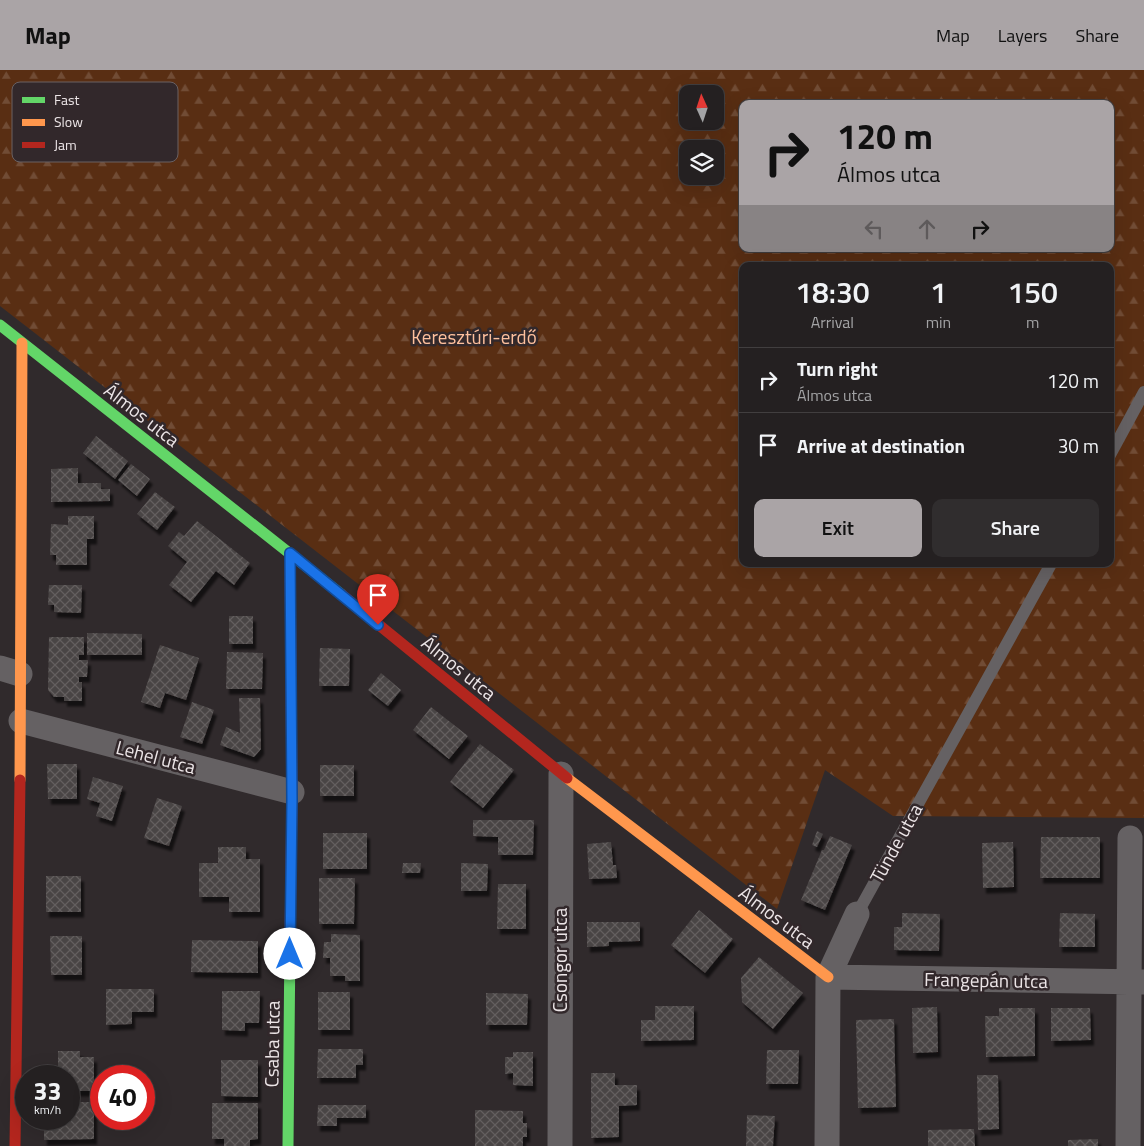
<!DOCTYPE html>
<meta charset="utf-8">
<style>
:root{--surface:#242021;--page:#302d2e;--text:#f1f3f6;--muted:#a3a3a5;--line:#413e3f;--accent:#aaa4a6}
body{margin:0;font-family:"Titillium Web",sans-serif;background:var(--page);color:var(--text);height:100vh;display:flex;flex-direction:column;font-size:19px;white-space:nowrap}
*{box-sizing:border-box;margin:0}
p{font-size:16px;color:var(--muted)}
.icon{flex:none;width:28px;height:28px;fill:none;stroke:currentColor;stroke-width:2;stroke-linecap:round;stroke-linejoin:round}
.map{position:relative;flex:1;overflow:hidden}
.side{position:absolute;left:739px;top:192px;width:375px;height:305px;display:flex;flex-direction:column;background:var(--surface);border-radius:10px;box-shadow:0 5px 20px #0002,0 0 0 1px var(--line)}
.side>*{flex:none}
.banner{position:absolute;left:739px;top:30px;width:375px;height:152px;border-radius:10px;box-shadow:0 5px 20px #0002,0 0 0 1px var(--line);background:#aaa4a6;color:#111;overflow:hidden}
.needle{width:32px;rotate:357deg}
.controls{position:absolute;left:679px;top:15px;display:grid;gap:10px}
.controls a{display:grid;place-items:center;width:45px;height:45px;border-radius:10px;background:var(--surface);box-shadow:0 5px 20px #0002,0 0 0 1px var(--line);font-size:25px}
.speed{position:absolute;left:15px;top:995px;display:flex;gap:10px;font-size:25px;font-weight:700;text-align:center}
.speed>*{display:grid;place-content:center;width:65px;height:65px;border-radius:50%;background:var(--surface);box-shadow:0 5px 20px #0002,0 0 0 1px var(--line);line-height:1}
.speed small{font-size:12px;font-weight:400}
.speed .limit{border:8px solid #d22;background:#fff;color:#111}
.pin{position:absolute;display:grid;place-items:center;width:42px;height:42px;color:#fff;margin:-51px -21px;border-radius:50% 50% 50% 0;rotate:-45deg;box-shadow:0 0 5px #0007}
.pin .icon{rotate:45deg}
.me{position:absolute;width:55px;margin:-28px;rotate:0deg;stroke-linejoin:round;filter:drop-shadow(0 0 4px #0008)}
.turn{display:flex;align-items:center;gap:18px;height:105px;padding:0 15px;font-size:22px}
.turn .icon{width:65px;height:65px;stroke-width:2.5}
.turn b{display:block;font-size:35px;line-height:42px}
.lanes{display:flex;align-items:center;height:48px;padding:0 15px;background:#0003;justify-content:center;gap:25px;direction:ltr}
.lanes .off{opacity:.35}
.eta{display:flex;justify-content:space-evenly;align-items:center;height:85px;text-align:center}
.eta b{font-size:30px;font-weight:600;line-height:35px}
.button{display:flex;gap:10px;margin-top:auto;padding:10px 15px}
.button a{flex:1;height:58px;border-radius:10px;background:var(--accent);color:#111;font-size:20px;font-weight:600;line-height:58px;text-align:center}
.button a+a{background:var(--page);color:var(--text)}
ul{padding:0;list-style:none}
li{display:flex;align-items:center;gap:15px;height:65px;padding:0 15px;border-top:1px solid var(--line)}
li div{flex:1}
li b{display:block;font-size:19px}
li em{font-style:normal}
header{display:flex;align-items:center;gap:30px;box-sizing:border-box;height:70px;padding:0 25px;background:var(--accent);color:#111}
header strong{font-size:24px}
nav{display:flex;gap:28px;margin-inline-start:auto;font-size:18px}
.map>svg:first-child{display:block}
.forest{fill:url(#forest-firs);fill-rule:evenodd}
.building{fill:url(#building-cross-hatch);filter:url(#shadow)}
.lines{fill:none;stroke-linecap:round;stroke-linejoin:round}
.lane{stroke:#656163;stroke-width:12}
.street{stroke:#656163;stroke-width:25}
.fast{stroke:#63d668;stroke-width:11}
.slow{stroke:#ff974d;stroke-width:11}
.jam{stroke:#b3261e;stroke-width:11}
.route-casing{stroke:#114b97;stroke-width:12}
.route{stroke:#1a73e8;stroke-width:9}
.labels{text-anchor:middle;stroke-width:5;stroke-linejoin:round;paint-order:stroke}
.park-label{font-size:19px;fill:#fec09d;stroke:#32282b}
.street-label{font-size:19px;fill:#ece5e7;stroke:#32282b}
.key{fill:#32282b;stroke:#6a6163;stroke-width:1}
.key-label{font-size:14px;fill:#ece5e7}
</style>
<header>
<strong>Map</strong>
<nav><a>Map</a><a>Layers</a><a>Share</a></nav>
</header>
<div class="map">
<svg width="1144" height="1076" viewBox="0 0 1144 1076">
<defs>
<pattern id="forest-firs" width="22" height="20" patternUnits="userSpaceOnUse" patternTransform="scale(1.25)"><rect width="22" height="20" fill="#592e13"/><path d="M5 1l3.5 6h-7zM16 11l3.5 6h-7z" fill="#714c35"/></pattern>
<pattern id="building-cross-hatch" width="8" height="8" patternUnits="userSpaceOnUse" patternTransform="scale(1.25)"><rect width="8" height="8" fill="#494444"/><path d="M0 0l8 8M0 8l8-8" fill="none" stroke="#635f5f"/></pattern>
<filter id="shadow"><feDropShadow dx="3" dy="5.5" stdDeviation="1" flood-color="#0009"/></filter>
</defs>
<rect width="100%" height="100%" fill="#302a2c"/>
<!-- forest -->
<path class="forest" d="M 0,0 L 1144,0 L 1144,748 L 893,746 L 825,700 L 777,839 L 0,236 ZM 688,24 L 715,24 L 715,51 L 688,51 ZM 742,34 L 1110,34 L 1110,179 L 742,179 ZM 688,79 L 715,79 L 715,106 L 688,106 ZM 742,196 L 1110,196 L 1110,494 L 742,494 Z"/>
<!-- building -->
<path class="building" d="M 96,366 L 128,391 L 115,409 L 83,383 Z
M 131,394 L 150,409 L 137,426 L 118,410 Z
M 78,398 L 78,413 L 101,413 L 101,419 L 110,419 L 110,431 L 51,432 L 51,399 Z
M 155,422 L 175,437 L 157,460 L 137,444 Z
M 68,446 L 94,446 L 94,469 L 87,469 L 87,495 L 56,495 L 56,485 L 50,485 L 51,454 L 68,455 Z
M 197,451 L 250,493 L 234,515 L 216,501 L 191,532 L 169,515 L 187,492 L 168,476 L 179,462 L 184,466 Z
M 49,515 L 82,515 L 81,543 L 54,542 L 54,535 L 48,535 Z
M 229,546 L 253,546 L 253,574 L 229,574 Z
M 87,563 L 142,564 L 142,585 L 87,585 Z
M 49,567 L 84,567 L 84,585 L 79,585 L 79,590 L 88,590 L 87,607 L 79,607 L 79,612 L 82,612 L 82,631 L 64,631 L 64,627 L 54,627 L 48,620 Z
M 160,575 L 199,588 L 186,630 L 165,623 L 160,638 L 141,632 Z
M 320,578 L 350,579 L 349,616 L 319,616 Z
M 227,582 L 263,583 L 262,619 L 226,619 Z
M 381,603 L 401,620 L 388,636 L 368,620 Z
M 239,628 L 260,628 L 261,679 L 254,687 L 220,675 L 226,657 L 240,663 Z
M 192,632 L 214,640 L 202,674 L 180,667 Z
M 431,637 L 468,666 L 449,689 L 413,660 Z
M 480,674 L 514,700 L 483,738 L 450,712 Z
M 47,694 L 77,694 L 77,729 L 48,729 Z
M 320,695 L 354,695 L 354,726 L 320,726 Z
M 93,707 L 123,716 L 112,751 L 96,746 L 100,733 L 87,729 Z
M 157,728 L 182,736 L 169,776 L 144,768 Z
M 473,750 L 534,750 L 533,785 L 498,785 L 498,767 L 473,766 Z
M 817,761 L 823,764 L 817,777 L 812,775 Z
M 323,763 L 367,763 L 367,799 L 323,799 Z
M 830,766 L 852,775 L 825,840 L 801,830 L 822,780 L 824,780 Z
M 1041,767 L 1100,767 L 1100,808 L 1040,808 Z
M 611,772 L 613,795 L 616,795 L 617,808 L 589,809 L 587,774 Z
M 1013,772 L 1014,817 L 983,818 L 982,773 Z
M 218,777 L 246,777 L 246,789 L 260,789 L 260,842 L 229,842 L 229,827 L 199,827 L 199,793 L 218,793 Z
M 403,793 L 421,793 L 420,803 L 402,803 Z
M 461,793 L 488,794 L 487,821 L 461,821 Z
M 46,806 L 81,806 L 81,842 L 46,842 Z
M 319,808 L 355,808 L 354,854 L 319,854 Z
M 498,814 L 526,814 L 526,859 L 497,859 Z
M 699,840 L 733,869 L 705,903 L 671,875 Z
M 902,843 L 940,844 L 939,881 L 894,880 L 894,857 L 902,857 Z
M 1060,843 L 1095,844 L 1095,877 L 1059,877 Z
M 587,852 L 640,852 L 640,871 L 609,872 L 609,876 L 587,877 Z
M 331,864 L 360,865 L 360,911 L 345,911 L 345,906 L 330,906 L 330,888 L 323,888 L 324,872 L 331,872 Z
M 50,866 L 82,866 L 82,905 L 51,905 Z
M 192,870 L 258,871 L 258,903 L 191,902 Z
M 759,887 L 803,923 L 773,959 L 742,932 L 741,908 Z
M 106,919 L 154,919 L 154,942 L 132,942 L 132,954 L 106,955 Z
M 222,921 L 260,921 L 259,953 L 245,953 L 245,961 L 222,960 Z
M 318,922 L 350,922 L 350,960 L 318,960 Z
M 486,923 L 528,924 L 527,955 L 486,955 Z
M 655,936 L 694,936 L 694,970 L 641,971 L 641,950 L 655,950 Z
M 937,937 L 938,982 L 913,983 L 912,938 Z
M 999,938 L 1035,938 L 1035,986 L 986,987 L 985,946 L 999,946 Z
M 1051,938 L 1090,938 L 1091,970 L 1051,971 Z
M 894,949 L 896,1037 L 858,1038 L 856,950 Z
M 318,979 L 363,979 L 363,995 L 356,995 L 356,1008 L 317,1008 Z
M 767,980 L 799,980 L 798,1014 L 766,1014 Z
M 58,981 L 80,981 L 80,987 L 94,987 L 94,1021 L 69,1021 L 69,1006 L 58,1006 Z
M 513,982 L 533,982 L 533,1016 L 513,1015 L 513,1003 L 505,1004 L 505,987 L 513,987 Z
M 221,990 L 258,990 L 258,1027 L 221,1026 Z
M 591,1003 L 615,1003 L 615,1015 L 637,1015 L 637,1035 L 619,1036 L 619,1067 L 591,1068 Z
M 977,1005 L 998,1005 L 999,1059 L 978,1060 Z
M 69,1032 L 94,1032 L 94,1069 L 44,1070 L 44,1049 L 69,1049 Z
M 212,1033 L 258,1033 L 258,1069 L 250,1070 L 250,1076 L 224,1076 L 224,1069 L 212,1069 Z
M 318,1035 L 366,1035 L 366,1048 L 337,1048 L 337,1056 L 317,1056 Z
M 475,1040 L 523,1041 L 523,1053 L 527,1053 L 527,1067 L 523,1067 L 523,1076 L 475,1076 Z
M 747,1045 L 775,1046 L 773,1076 L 746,1076 Z
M 974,1059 L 975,1076 L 928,1076 L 928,1060 Z
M 1098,1069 L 1098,1076 L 1068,1076 L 1068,1070 Z"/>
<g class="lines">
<!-- lane -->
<path class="lane" d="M 1110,385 L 1144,322
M 857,844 L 1051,494"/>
<!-- street -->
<path class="street" d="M 0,598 L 20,604
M 21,651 L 292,722
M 828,907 L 1144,912
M 560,1076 L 561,704
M 827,1076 L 828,907 L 857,844
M 1128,1076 L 1130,768"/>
<!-- fast -->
<path class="fast" d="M 0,255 L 341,524
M 288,1076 L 290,869"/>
<!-- slow -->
<path class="slow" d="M 567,708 L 828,907
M 20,710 L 22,273"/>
<!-- jam -->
<path class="jam" d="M 290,483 L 292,730 L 290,869
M 341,524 L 567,708
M 15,1076 L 20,710"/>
</g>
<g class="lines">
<!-- route casing -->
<g class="route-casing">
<path id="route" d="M 290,884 L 292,730 L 290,483 L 378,555"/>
</g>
<!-- route -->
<use href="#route" class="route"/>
</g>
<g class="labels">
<!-- park labels -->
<g class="park-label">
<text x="474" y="274">Keresztúri-erdő</text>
</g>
<!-- street labels -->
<g class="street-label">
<text transform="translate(142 345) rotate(38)" y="7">Álmos utca</text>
<text transform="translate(459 598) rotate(39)" y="7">Álmos utca</text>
<text transform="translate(156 687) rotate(15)" y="7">Lehel utca</text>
<text transform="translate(896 773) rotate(-61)" y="7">Tünde utca</text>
<text transform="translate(777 847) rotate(37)" y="7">Álmos utca</text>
<text transform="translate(560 890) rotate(-90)" y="7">Csongor utca</text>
<text transform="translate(986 910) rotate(1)" y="7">Frangepán utca</text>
<text transform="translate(272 974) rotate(-89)" y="7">Csaba utca</text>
</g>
</g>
<!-- legend -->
<rect x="12" y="12" width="166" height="80" rx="8" class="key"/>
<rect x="22" y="27" width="23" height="6" fill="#63d668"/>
<rect x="22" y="49" width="23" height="7" fill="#ff974d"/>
<rect x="22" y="72" width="23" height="6" fill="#b3261e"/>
<g class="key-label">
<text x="54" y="35">Fast</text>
<text x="54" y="57">Slow</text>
<text x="54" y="80">Jam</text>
</g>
</svg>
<div class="controls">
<a><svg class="needle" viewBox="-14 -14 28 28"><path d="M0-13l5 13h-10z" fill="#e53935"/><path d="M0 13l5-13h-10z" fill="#a3a3a5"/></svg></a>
<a><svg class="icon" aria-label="layers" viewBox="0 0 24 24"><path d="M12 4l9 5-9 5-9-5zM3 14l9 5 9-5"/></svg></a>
</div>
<div class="speed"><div>33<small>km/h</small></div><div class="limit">40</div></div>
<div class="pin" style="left:378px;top:555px;background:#d93025"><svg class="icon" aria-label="arrive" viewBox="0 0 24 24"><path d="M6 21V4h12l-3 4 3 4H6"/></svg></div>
<svg class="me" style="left:290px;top:884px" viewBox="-20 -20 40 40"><circle r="19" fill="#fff"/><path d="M0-13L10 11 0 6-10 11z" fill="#1a73e8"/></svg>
<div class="banner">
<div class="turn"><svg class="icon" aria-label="right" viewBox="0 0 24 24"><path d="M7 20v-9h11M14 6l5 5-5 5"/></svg><div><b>120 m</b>Álmos utca</div></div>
<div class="lanes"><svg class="icon off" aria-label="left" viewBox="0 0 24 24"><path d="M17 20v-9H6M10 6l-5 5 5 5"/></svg><svg class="icon off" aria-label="ahead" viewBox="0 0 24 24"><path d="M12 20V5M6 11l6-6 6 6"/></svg><svg class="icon" aria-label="right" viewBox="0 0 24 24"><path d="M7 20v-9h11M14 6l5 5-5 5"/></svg></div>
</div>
<section class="side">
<div class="eta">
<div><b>18:30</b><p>Arrival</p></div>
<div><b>1</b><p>min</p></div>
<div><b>150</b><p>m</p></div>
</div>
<ul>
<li><svg class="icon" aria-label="right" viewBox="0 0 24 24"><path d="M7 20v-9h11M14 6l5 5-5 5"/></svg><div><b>Turn right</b><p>Álmos utca</p></div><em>120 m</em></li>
<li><svg class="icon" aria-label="arrive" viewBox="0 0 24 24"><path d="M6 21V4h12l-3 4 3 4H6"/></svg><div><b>Arrive at destination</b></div><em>30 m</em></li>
</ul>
<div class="button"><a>Exit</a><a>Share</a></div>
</section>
</div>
